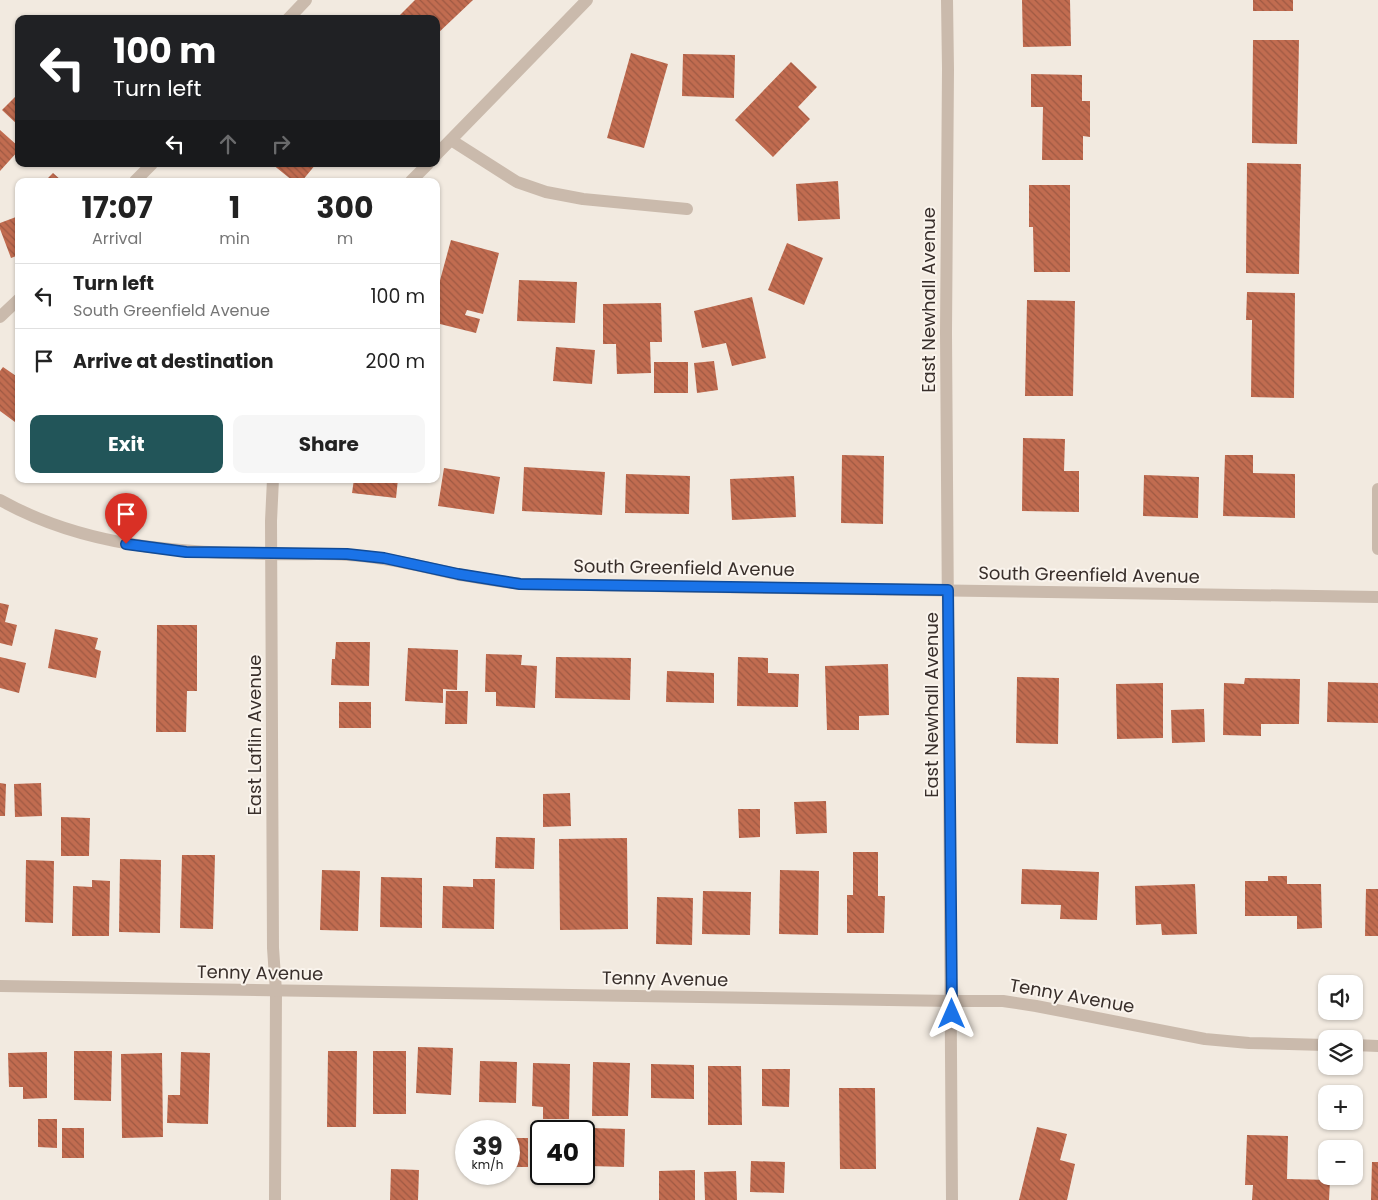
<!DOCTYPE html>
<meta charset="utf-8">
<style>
:root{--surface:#fff;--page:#f6f6f6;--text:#222;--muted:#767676;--line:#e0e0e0;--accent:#225559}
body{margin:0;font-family:Poppins,sans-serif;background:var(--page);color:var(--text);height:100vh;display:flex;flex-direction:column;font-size:19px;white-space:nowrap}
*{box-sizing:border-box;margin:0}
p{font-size:16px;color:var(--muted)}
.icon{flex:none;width:28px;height:28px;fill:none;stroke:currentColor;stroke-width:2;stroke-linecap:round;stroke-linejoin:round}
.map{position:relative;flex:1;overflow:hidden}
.panel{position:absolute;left:15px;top:178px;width:425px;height:305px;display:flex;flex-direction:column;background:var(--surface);border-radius:10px;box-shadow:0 1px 4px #0004}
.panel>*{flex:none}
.top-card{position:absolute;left:15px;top:15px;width:425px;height:152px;border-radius:10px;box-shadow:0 1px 4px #0004;background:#202124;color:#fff;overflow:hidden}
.buttons{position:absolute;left:1318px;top:975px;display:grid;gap:10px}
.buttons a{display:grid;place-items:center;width:45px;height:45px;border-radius:10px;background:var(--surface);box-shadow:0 1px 4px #0004;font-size:25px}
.speed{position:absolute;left:455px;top:1120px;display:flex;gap:10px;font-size:25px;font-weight:700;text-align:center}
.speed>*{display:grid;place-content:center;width:65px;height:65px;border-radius:50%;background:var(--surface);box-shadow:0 1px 4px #0004;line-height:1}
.speed small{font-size:12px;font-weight:400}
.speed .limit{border:2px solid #111;border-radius:8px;background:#fff;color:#111}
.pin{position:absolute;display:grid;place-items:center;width:42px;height:42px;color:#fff;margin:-51px -21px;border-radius:50% 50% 50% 0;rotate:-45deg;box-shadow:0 0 5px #0007}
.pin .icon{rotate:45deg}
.me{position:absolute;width:55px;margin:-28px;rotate:0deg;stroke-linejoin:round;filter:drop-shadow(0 0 4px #0008)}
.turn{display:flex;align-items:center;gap:18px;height:105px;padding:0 15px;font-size:22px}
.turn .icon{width:65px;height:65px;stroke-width:2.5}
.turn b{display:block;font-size:35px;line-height:42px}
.lanes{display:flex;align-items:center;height:48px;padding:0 15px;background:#0003;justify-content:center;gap:25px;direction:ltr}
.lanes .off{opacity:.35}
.eta{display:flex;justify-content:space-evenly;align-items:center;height:85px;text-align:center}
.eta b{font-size:30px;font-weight:700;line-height:35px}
.button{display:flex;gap:10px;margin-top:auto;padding:10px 15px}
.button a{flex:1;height:58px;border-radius:10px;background:var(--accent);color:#fff;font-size:20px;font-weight:700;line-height:58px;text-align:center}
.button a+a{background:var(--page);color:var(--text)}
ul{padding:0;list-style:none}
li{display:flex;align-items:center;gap:15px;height:65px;padding:0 15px;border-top:1px solid var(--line)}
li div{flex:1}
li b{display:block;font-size:19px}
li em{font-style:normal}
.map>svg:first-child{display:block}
.building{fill:url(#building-back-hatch)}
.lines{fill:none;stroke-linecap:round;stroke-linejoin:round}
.service{stroke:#cabaac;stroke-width:12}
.minor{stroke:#cabaac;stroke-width:12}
.tertiary{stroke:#cabaac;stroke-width:12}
.route-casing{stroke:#114b97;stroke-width:12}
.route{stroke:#1a73e8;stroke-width:9}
.labels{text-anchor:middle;stroke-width:4;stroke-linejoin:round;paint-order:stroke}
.street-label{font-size:18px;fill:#392f2b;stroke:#faf4ed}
</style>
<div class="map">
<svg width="1378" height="1200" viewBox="0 0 1378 1200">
<defs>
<pattern id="building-back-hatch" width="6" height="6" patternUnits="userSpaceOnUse" patternTransform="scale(1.25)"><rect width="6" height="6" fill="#c16c50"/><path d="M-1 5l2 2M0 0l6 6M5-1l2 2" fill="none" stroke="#9e5943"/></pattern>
</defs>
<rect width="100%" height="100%" fill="#f2eae0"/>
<!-- building -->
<path class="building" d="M 415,0 L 473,0 L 436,35 L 436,19 L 396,19 Z
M 1022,0 L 1070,0 L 1071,46 L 1023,47 Z
M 1253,0 L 1293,0 L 1293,11 L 1253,11 Z
M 1253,40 L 1299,40 L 1297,144 L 1252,143 Z
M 631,53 L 668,64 L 644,148 L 607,138 Z
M 683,54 L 735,55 L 734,98 L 682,96 Z
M 791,62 L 817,87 L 798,107 L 810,119 L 773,157 L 735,120 Z
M 1031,74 L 1082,75 L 1082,101 L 1090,101 L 1090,137 L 1083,136 L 1083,160 L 1042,160 L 1043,107 L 1031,107 Z
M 19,93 L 19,126 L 2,110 Z
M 0,130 L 19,147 L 19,150 L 0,171 Z
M 1247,163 L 1301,164 L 1299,274 L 1246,273 Z
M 272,164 L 316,164 L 302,181 L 293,181 Z
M 53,173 L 62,181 L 45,181 Z
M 838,181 L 840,219 L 798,221 L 796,184 Z
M 1029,185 L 1070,185 L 1070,272 L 1034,272 L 1033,227 L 1029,227 Z
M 16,217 L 19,222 L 19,255 L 11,258 L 0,229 L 0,223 Z
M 451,240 L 499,253 L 483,314 L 467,310 L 465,315 L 480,319 L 476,333 L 436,323 L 436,295 Z
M 787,243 L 823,258 L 804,305 L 768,290 Z
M 519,280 L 577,282 L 575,323 L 517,321 Z
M 1247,292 L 1295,293 L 1294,398 L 1251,397 L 1252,320 L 1246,320 Z
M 752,297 L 766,358 L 732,366 L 726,343 L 702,348 L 694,311 Z
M 1027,300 L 1075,301 L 1073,396 L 1025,396 Z
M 661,303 L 662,342 L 650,342 L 651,373 L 617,374 L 616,344 L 603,344 L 603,304 Z
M 556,347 L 595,350 L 592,384 L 553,381 Z
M 714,361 L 718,390 L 697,393 L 694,363 Z
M 654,362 L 688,362 L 688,393 L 654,393 Z
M 3,367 L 19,378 L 19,425 L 0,411 L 0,371 Z
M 1023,438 L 1065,439 L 1064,471 L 1079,471 L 1079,512 L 1022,511 Z
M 842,455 L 884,456 L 883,524 L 841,523 Z
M 1225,455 L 1253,455 L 1253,473 L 1295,474 L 1295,518 L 1223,516 Z
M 524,467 L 605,472 L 602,515 L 522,511 Z
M 444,468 L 500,477 L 494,514 L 438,506 Z
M 626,474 L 690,476 L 689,514 L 625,513 Z
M 1144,475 L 1199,477 L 1198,518 L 1143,516 Z
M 794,476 L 796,517 L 732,520 L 730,479 Z
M 354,479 L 398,479 L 396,498 L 352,493 Z
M 0,603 L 9,605 L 5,622 L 17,625 L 12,646 L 0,643 Z
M 157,625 L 197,625 L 197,691 L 187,691 L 186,732 L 156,732 Z
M 55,629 L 98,638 L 95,649 L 101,651 L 96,678 L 48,668 Z
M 336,642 L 370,642 L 369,686 L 331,685 L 332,659 L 335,659 Z
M 408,648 L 458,650 L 457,690 L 443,689 L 443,703 L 405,701 Z
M 486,654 L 522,655 L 521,665 L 537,666 L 535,708 L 496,706 L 496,692 L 485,692 Z
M 0,657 L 26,663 L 19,693 L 0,688 Z
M 556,657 L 631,658 L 630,700 L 555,698 Z
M 738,657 L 768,658 L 768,673 L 799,674 L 798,707 L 737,706 Z
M 888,664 L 889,715 L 859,716 L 859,730 L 827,730 L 825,666 Z
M 667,671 L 714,673 L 714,703 L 666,702 Z
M 1017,677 L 1059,678 L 1058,744 L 1016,743 Z
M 1245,678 L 1300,679 L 1299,724 L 1261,724 L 1261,736 L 1223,735 L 1224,683 L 1244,684 Z
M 1328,682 L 1378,683 L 1378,723 L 1327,722 Z
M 1163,683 L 1163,738 L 1117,739 L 1116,684 Z
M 446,691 L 468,691 L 467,724 L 445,724 Z
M 339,702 L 371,702 L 371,728 L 339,728 Z
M 1204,709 L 1205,742 L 1172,743 L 1171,710 Z
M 0,783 L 6,784 L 5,816 L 0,816 Z
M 41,783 L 42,816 L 15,817 L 14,784 Z
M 570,793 L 571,826 L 543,827 L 543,794 Z
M 826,801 L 827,833 L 796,834 L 794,802 Z
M 738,809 L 760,809 L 760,837 L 739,838 Z
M 61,817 L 90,818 L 89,856 L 61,856 Z
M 496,837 L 535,838 L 534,869 L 495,868 Z
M 627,838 L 628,929 L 560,930 L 559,839 Z
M 853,852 L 878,852 L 878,896 L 885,896 L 884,933 L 847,933 L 847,895 L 853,895 Z
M 182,855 L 215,855 L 213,929 L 180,928 Z
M 120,859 L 161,860 L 160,933 L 119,932 Z
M 26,860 L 54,861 L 53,923 L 25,922 Z
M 1022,869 L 1099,872 L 1097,920 L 1060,919 L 1061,905 L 1021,904 Z
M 322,870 L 360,871 L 358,931 L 320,930 Z
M 780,870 L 819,871 L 818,935 L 779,934 Z
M 1268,876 L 1287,876 L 1287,884 L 1321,884 L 1322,928 L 1297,929 L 1297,916 L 1245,916 L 1245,881 L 1268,881 Z
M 381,877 L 422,878 L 422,928 L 380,927 Z
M 473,879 L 495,879 L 494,929 L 442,928 L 443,886 L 473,887 Z
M 92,880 L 110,881 L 109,936 L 72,936 L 73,886 L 92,887 Z
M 1195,884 L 1197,934 L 1162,935 L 1161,924 L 1136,925 L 1135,886 Z
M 1366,889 L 1378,889 L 1378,936 L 1365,936 Z
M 703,891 L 751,892 L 750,935 L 702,934 Z
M 657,897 L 693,898 L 692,945 L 656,944 Z
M 418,1047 L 453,1048 L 451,1095 L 416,1093 Z
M 74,1051 L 112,1051 L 111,1101 L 74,1100 Z
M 328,1051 L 357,1051 L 356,1127 L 327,1127 Z
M 373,1051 L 406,1051 L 406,1114 L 373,1114 Z
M 47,1052 L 47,1098 L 23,1099 L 23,1087 L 9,1087 L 8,1053 Z
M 181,1052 L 210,1053 L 208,1124 L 167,1123 L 168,1095 L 180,1095 Z
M 162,1053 L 163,1137 L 122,1138 L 121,1054 Z
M 480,1061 L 517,1062 L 516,1103 L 479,1102 Z
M 593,1062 L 630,1063 L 628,1116 L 592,1116 Z
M 533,1063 L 570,1064 L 569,1119 L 543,1119 L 543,1107 L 532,1106 Z
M 651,1064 L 694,1065 L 694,1099 L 651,1098 Z
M 708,1066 L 741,1066 L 742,1125 L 708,1125 Z
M 762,1069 L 790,1069 L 789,1107 L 762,1106 Z
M 839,1088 L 875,1088 L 876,1169 L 840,1169 Z
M 38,1119 L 57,1119 L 57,1148 L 38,1147 Z
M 1037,1127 L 1067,1134 L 1060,1160 L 1075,1164 L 1067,1200 L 1019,1200 Z
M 62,1128 L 84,1128 L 84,1158 L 62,1158 Z
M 591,1128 L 625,1129 L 624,1167 L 590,1166 Z
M 1247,1135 L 1288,1136 L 1287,1179 L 1330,1180 L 1329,1200 L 1252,1200 L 1253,1185 L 1245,1185 Z
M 509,1138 L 528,1138 L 528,1167 L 509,1167 Z
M 751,1161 L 785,1162 L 784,1193 L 750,1192 Z
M 1372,1162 L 1378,1162 L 1378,1200 L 1371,1200 Z
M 391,1169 L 419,1170 L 418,1200 L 390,1200 Z
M 695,1170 L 695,1200 L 659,1200 L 659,1171 Z
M 736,1171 L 737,1200 L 705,1200 L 704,1172 Z"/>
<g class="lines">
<!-- service -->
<path class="service" d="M 288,19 L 306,0
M 135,181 L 152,164
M 0,317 L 19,299
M 275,1200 L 276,991"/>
<!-- minor -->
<path class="minor" d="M 451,140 L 517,182 L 546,192 L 583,199 L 687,209
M 436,155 L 587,0
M 411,181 L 428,164
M 273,479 L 271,521 L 273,948 L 276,991
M 1378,489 L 1378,549
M 0,500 C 84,547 178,553 272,554 C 298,555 323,553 348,555 C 385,557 420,566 456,574 C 477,578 499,581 520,584 L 1378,597
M 0,986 L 952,1001"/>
<!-- tertiary -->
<path class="tertiary" d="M 947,0 L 948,69 L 946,333 L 952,1200
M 952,1001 L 1003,1001 L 1036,1006 L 1205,1039 L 1249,1043 L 1326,1045
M 1354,1045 L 1378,1046"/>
</g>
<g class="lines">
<!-- route casing -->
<g class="route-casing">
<path id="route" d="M 126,544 L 186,552 L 347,554 L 384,558 L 458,574 L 520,584 L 948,590 L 952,1014"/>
</g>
<!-- route -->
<use href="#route" class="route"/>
</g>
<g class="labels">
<!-- street labels -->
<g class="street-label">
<text transform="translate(929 300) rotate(-90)" y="6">East Newhall Avenue</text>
<text transform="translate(684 568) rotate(1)" y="6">South Greenfield Avenue</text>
<text transform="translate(1089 575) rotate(1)" y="6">South Greenfield Avenue</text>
<text transform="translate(932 705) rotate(-90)" y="6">East Newhall Avenue</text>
<text transform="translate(255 735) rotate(-90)" y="6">East Laflin Avenue</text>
<text transform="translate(260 973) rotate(1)" y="6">Tenny Avenue</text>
<text transform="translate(665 979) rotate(1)" y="6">Tenny Avenue</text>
<text transform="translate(1072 996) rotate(10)" y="6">Tenny Avenue</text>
</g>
</g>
</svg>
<div class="buttons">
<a><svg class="icon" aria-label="sound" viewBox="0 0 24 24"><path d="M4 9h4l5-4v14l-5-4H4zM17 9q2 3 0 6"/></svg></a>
<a><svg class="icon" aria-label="layers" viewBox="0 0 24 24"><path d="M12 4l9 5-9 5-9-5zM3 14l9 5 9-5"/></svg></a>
<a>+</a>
<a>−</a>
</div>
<div class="speed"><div>39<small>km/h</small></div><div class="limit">40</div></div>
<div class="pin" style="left:126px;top:544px;background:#d93025"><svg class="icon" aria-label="arrive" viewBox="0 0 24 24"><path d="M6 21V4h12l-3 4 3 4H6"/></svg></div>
<svg class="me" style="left:952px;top:1014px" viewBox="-20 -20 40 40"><path d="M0-17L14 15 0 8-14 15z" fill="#1a73e8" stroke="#fff" stroke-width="4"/></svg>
<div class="top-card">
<div class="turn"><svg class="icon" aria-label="left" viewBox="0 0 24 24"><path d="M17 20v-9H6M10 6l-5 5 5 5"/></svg><div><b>100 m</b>Turn left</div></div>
<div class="lanes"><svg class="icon" aria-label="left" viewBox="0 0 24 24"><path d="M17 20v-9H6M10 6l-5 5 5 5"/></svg><svg class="icon off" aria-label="ahead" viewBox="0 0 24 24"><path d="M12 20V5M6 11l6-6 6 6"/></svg><svg class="icon off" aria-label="right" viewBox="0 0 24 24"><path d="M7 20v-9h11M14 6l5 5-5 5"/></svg></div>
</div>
<section class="panel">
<div class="eta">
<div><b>17:07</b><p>Arrival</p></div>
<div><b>1</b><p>min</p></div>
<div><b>300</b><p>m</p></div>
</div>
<ul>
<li><svg class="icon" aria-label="left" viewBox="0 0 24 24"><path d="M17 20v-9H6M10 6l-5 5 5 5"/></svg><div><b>Turn left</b><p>South Greenfield Avenue</p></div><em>100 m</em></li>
<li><svg class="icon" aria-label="arrive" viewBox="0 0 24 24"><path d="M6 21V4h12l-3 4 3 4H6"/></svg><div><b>Arrive at destination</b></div><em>200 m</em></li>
</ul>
<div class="button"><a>Exit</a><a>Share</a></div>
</section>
</div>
